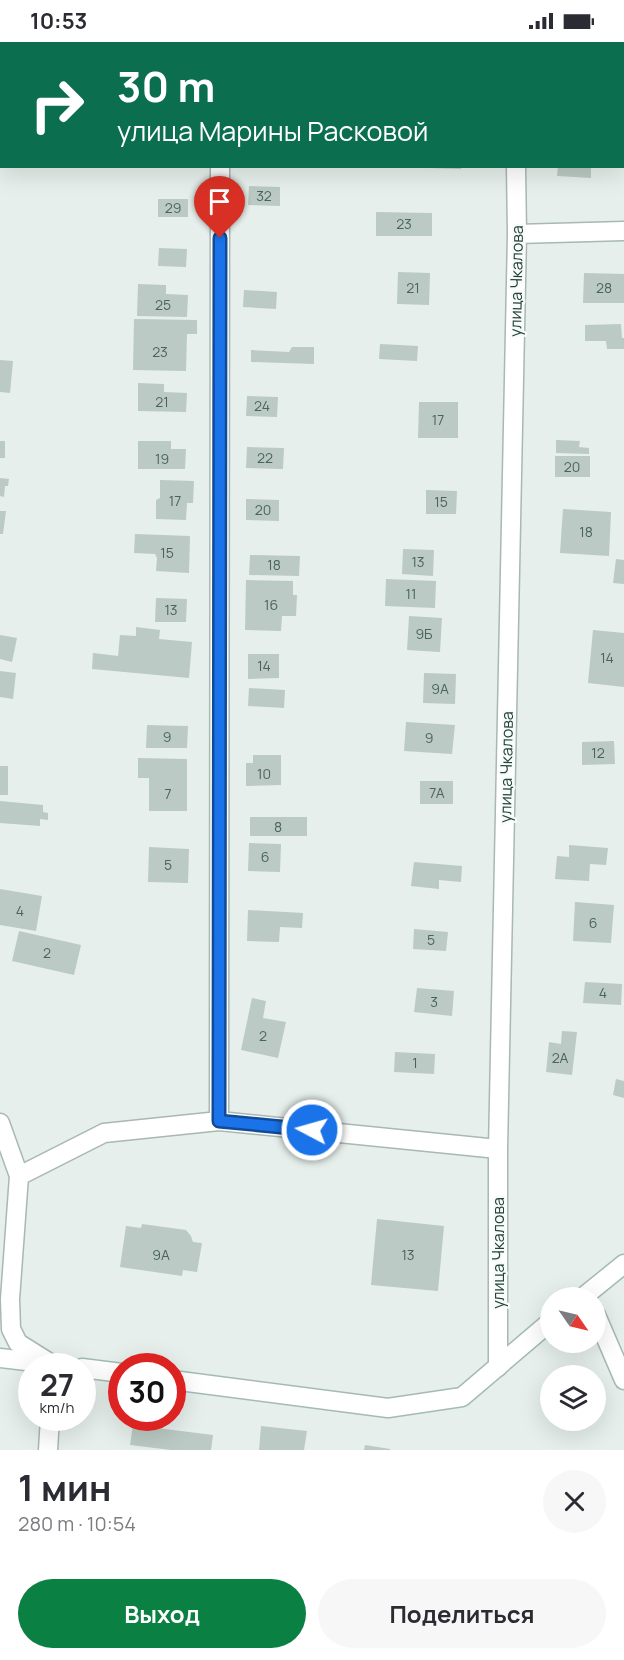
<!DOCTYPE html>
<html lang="ru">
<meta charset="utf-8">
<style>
:root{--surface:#fff;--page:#f7f7f7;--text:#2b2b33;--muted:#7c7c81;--accent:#0b8043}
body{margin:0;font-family:Manrope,sans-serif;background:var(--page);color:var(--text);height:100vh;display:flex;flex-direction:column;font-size:22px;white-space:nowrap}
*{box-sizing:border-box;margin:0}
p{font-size:20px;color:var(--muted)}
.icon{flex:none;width:33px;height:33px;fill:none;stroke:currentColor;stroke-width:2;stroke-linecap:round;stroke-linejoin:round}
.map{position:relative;height:1408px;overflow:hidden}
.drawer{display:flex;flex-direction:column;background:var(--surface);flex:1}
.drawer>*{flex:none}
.hud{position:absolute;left:0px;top:0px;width:624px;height:126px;box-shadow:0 6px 24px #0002;background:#0b6e4f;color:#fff;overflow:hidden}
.needle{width:39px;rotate:124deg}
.fabs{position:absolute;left:540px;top:1245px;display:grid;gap:12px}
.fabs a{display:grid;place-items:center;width:66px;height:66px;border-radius:50%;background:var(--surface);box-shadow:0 6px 24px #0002;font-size:30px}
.speed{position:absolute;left:18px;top:1311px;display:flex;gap:12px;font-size:30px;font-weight:700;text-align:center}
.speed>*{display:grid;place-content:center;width:78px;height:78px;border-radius:50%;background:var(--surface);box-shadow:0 6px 24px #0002;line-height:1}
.speed small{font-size:15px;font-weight:400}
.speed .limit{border:9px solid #d22;background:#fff;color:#111}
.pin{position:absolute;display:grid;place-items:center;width:51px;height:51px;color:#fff;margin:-62px -26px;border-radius:50% 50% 50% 0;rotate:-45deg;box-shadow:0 0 6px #0007}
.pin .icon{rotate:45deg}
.me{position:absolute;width:66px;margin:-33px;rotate:276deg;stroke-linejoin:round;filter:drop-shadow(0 0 4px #0008)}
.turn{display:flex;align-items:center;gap:21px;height:126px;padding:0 18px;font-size:27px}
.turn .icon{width:78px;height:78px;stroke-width:2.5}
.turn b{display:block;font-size:42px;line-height:51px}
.round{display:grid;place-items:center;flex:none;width:63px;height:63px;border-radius:32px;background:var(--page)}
.headline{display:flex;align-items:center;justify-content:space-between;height:102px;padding:0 18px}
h1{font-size:36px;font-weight:700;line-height:45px}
.cta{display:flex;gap:12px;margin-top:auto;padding:12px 18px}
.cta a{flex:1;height:69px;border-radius:36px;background:var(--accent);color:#fff;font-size:24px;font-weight:700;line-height:69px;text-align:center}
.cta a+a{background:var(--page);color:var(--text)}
.status{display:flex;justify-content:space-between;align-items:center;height:42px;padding:0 30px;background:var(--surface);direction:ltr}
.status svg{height:16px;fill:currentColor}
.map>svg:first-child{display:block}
.building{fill:#bbcac4}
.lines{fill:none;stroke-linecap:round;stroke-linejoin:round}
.street-casing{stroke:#a8b8b2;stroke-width:21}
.secondary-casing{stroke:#a4bbb3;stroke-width:21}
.street{stroke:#fff;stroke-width:18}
.secondary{stroke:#fff;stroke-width:18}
.route-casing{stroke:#114b97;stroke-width:15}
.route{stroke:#1a73e8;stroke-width:10}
.labels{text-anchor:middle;stroke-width:4.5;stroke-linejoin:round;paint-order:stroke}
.number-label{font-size:14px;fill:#4a645c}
.street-label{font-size:16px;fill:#24423a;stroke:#f7fbf9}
</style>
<div class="status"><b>10:53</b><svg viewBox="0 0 49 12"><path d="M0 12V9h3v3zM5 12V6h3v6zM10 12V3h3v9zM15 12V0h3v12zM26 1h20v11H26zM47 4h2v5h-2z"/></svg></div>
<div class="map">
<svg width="624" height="1408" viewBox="0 0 624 1408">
<rect width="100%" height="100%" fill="#e6efeb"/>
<!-- building -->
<path class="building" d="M 429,124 L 461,124 L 461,127 L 429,126 Z
M 558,124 L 591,124 L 591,136 L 557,134 Z
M 249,144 L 280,145 L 280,164 L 248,163 Z
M 158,157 L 188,157 L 188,175 L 158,175 Z
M 376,170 L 432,171 L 432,194 L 376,194 Z
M 159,206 L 187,207 L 186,225 L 158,224 Z
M 398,230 L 430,231 L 429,263 L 397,262 Z
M 584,231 L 624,232 L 624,261 L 583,261 Z
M 138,242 L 166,243 L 166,252 L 188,253 L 187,275 L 137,274 Z
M 244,248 L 277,250 L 276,267 L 243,265 Z
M 134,277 L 197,278 L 197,292 L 187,292 L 186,329 L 133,328 Z
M 621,282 L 622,296 L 624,296 L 624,307 L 607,307 L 606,299 L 585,299 L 585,283 Z
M 380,302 L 418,304 L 417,319 L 379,317 Z
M 292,305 L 314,305 L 314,322 L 251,320 L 251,308 L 289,310 Z
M 0,318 L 13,319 L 10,351 L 0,350 Z
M 138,341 L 164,342 L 164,350 L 187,351 L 186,370 L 138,369 Z
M 247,354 L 278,355 L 277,375 L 246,374 Z
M 419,360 L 458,360 L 458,396 L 418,396 Z
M 556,398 L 580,399 L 579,405 L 589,406 L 589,412 L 556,411 Z
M 0,399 L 5,399 L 5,416 L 0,416 Z
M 138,399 L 171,399 L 171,407 L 186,407 L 185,427 L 138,427 Z
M 247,405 L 284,406 L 283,427 L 246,426 Z
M 555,414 L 590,414 L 590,435 L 555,435 Z
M 0,436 L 9,437 L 8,444 L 5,444 L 4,455 L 0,454 Z
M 160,438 L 194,439 L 193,461 L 187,461 L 186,478 L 156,477 L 156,458 L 160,456 Z
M 426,448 L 457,449 L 456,472 L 426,472 Z
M 246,457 L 279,458 L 279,479 L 246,478 Z
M 563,467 L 611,470 L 609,514 L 560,511 Z
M 0,469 L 6,469 L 3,492 L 0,492 Z
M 135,492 L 190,494 L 189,531 L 156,529 L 157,516 L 155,512 L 134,511 Z
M 403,507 L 434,508 L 433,534 L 402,532 Z
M 250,513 L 300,514 L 299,534 L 249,533 Z
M 616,517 L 624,518 L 624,542 L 613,541 Z
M 386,537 L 436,539 L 435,566 L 385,564 Z
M 246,538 L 293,539 L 293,553 L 297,553 L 296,574 L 282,574 L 281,589 L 245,588 Z
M 156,556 L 187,557 L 186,580 L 155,580 Z
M 409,574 L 442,576 L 440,610 L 407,608 Z
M 136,585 L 160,588 L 159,597 L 192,600 L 189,636 L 92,627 L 93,611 L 118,614 L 120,593 L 136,594 Z
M 593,588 L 624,591 L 624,645 L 588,641 Z
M 0,593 L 17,596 L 12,620 L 0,617 Z
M 248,612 L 279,612 L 279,636 L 248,637 Z
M 0,629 L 16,631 L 13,657 L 0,655 Z
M 424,631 L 456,632 L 455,662 L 423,661 Z
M 249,646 L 285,648 L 284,666 L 248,664 Z
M 406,680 L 455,683 L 452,712 L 404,709 Z
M 147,683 L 188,684 L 187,706 L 146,706 Z
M 614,699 L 615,722 L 582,723 L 582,700 Z
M 253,713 L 281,713 L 281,743 L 246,744 L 246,721 L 253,721 Z
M 138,716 L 187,717 L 187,769 L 149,769 L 149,736 L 138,736 Z
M 0,724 L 8,724 L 8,753 L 0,753 Z
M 420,739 L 453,739 L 453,762 L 420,762 Z
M 0,759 L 43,763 L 43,770 L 48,771 L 48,778 L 40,777 L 40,784 L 0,781 Z
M 250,775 L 307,775 L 307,794 L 250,794 Z
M 249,801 L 281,802 L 280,830 L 248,829 Z
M 569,803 L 608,806 L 606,823 L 590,822 L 589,839 L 555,837 L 557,814 L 569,815 Z
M 149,805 L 189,807 L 188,841 L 148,840 Z
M 414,820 L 462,824 L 461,840 L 439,838 L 439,847 L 411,844 Z
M 0,847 L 42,854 L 36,889 L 0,883 Z
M 575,860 L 614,863 L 611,901 L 573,899 Z
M 248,868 L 303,871 L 302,886 L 280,885 L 279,900 L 247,899 Z
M 414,887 L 448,890 L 446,909 L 413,907 Z
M 19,889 L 81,903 L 74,933 L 12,919 Z
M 585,940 L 622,942 L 621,963 L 583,961 Z
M 417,946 L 454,949 L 452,974 L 414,970 Z
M 252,956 L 266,959 L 263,976 L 286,980 L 278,1016 L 241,1008 Z
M 562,989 L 577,990 L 572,1033 L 546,1030 L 549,1000 L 561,1002 Z
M 395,1010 L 435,1012 L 434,1032 L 394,1030 Z
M 616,1037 L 624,1039 L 624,1056 L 613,1053 Z
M 377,1177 L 444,1184 L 438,1249 L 371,1243 Z
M 142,1182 L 186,1188 L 191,1194 L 193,1200 L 202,1201 L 197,1230 L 183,1228 L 182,1234 L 120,1225 L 126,1184 L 141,1186 Z
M 133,1383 L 213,1393 L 211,1408 L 171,1408 L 130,1403 Z
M 261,1384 L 307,1389 L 304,1408 L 259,1408 Z
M 365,1403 L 390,1407 L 390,1408 L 364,1408 Z"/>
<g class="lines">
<!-- street casing -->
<g class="street-casing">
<path id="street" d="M 514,0 L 514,2
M 220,2 L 220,0
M 517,192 L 624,189
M 219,1079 L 220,124
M 0,1081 L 19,1134 L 10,1257 L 11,1287 L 18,1301 L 53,1323 L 53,1324
M 19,1134 L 104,1091 L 219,1079 L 498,1107
M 596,1273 L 624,1338
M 498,1325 L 498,1107 L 517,192 L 516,124
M 48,1408 L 50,1376"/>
</g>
<!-- secondary casing -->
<g class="secondary-casing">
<path id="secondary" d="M 582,1256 L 624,1222
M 0,1316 L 68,1324
M 82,1326 L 122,1331
M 172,1338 L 388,1366 L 462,1355 L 550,1280"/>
</g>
<!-- street -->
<use href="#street" class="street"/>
<!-- secondary -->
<use href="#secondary" class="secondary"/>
</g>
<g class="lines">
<!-- route casing -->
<g class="route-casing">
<path id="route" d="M 220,196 L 219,1079 L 312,1088"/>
</g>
<!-- route -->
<use href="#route" class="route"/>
</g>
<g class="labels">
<!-- number labels -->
<g class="number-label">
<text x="264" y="159">32</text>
<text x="173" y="171">29</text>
<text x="404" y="187">23</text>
<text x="413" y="251">21</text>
<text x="604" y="251">28</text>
<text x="163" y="268">25</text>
<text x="160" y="315">23</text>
<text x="162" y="365">21</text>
<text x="262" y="369">24</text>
<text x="438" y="383">17</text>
<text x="265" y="421">22</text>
<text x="162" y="422">19</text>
<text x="572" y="430">20</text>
<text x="175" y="464">17</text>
<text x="441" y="465">15</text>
<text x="263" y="473">20</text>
<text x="586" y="495">18</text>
<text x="167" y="516">15</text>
<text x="418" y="525">13</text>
<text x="274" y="528">18</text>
<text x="411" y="557">11</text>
<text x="271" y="568">16</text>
<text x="171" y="573">13</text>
<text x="424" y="597">9Б</text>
<text x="607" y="621">14</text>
<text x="264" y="629">14</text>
<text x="440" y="652">9А</text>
<text x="167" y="700">9</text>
<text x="429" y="701">9</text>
<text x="598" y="716">12</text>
<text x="264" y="737">10</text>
<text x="437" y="756">7А</text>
<text x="168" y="757">7</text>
<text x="278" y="790">8</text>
<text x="265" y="820">6</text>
<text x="168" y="828">5</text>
<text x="20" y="874">4</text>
<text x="593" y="886">6</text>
<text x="431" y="903">5</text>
<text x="47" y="916">2</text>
<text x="603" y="956">4</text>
<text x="434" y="965">3</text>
<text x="263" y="999">2</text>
<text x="560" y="1021">2А</text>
<text x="415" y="1026">1</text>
<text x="161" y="1218">9А</text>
<text x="408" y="1218">13</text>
</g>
<!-- street labels -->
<g class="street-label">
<text transform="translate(516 239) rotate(-89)" y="6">улица Чкалова</text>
<text transform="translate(506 725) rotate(-89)" y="6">улица Чкалова</text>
<text transform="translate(498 1211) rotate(-90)" y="6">улица Чкалова</text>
</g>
</g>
</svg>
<div class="fabs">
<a><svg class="needle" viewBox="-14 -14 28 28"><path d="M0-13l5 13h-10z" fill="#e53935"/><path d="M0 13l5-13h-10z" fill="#7c7c81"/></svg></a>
<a><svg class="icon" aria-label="layers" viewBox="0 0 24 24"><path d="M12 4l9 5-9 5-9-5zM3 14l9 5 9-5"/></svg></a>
</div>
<div class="speed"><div>27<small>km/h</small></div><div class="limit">30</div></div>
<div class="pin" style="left:220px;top:196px;background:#d93025"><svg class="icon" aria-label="arrive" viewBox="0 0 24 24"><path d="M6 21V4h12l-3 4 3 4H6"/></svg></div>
<svg class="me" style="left:312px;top:1088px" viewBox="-20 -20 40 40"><circle r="17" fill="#1a73e8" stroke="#fff" stroke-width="3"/><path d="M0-11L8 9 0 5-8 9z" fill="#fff"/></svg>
<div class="hud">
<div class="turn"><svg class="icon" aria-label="right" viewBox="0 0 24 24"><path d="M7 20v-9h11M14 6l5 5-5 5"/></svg><div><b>30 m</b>улица Марины Расковой</div></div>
</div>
</div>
<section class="drawer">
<div class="headline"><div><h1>1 мин</h1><p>280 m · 10:54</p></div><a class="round"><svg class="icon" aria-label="close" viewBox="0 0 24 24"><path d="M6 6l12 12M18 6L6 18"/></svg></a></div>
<div class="cta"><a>Выход</a><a>Поделиться</a></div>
</section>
